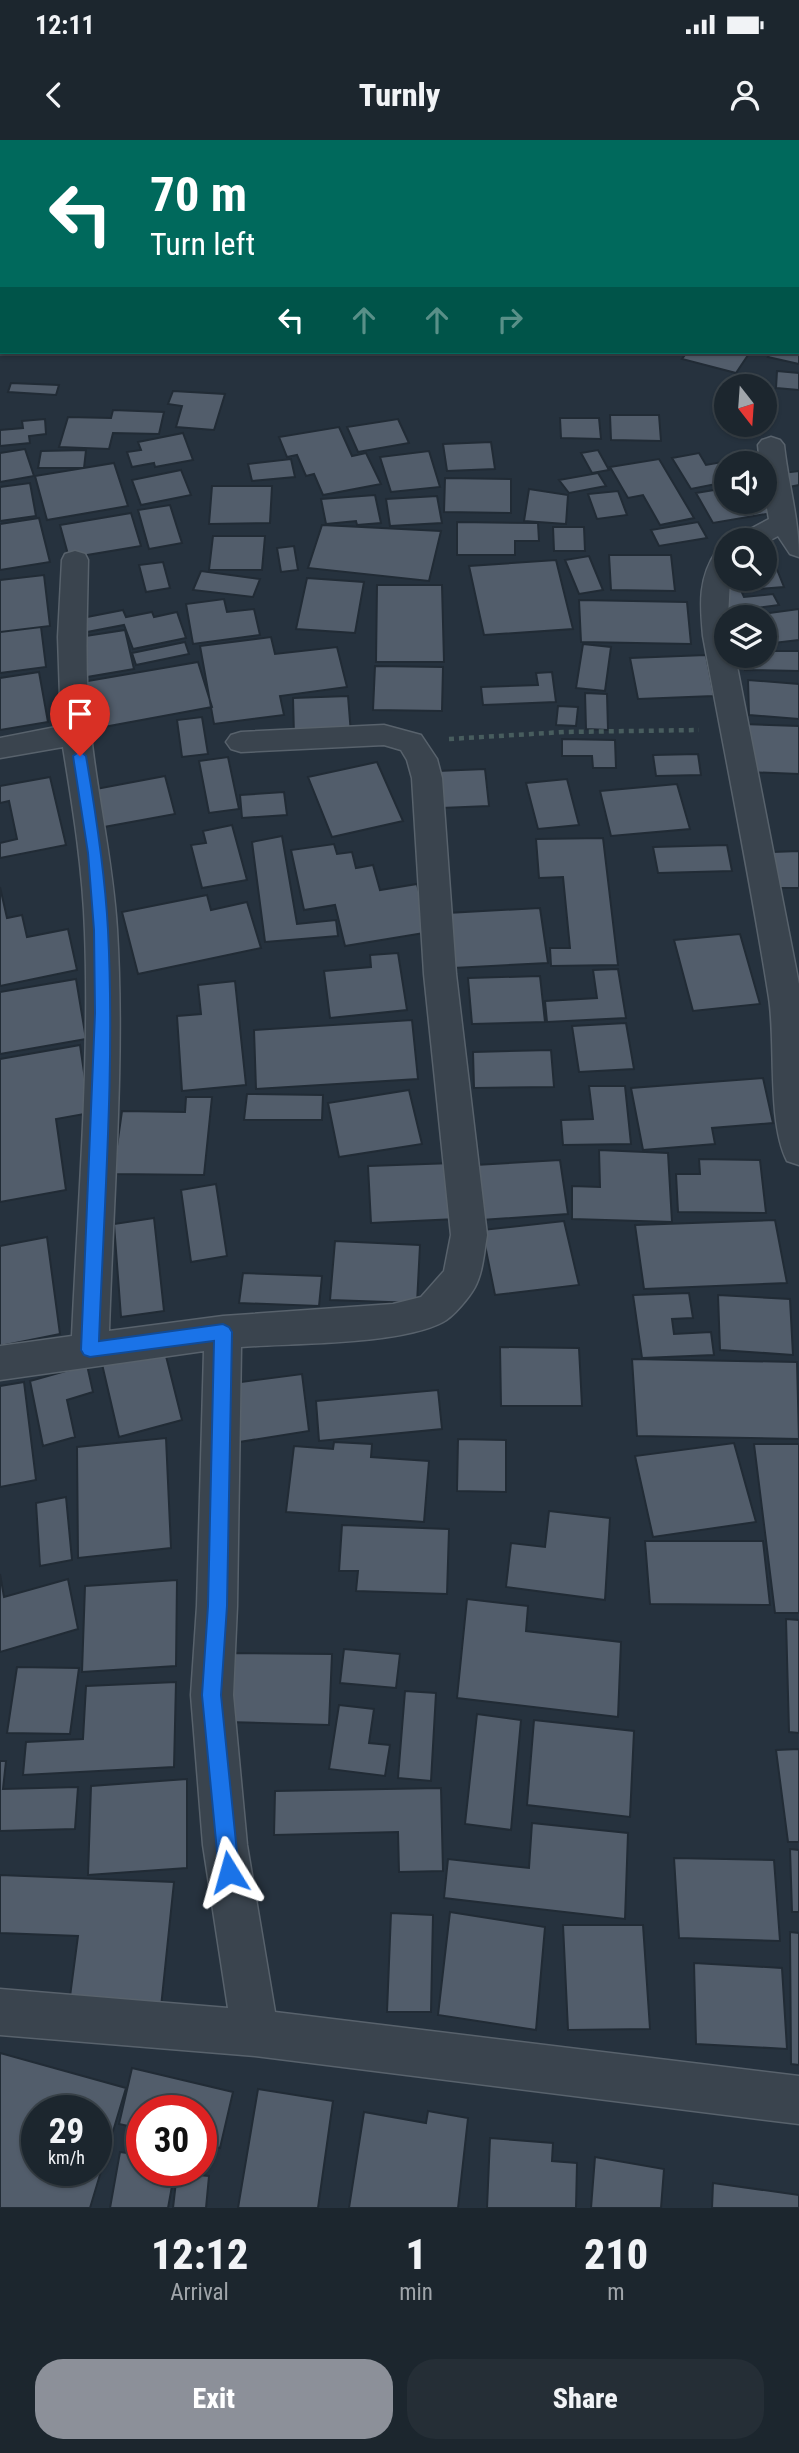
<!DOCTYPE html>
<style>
:root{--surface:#1c262e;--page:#252e36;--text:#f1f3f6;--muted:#a0a5aa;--line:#3a434a;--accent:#8c9099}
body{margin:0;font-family:"Roboto Condensed",sans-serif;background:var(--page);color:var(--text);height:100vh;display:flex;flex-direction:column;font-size:26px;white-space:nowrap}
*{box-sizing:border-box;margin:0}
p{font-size:23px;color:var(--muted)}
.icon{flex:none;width:38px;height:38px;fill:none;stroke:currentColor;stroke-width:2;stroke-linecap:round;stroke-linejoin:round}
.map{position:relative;height:2068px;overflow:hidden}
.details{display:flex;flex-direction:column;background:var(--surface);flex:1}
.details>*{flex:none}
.hud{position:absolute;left:0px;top:0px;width:800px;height:214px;box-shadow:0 2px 5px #0004,0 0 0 2px var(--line);background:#00695c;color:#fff;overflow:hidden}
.needle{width:46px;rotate:163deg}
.tools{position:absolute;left:714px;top:234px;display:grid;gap:14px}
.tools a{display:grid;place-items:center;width:63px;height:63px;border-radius:50%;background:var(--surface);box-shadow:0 2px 5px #0004,0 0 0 2px var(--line);font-size:35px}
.speed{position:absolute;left:21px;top:1955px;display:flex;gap:14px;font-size:35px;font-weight:700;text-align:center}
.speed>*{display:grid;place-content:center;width:91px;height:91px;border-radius:50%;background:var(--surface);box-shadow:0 2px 5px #0004,0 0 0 2px var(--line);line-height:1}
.speed small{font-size:18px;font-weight:400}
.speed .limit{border:10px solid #d22;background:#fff;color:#111}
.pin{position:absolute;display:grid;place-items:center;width:60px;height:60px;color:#fff;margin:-72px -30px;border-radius:50% 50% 50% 0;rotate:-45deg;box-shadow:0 0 7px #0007}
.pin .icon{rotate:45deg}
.me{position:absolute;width:77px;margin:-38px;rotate:352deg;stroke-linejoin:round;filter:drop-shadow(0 0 5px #0008)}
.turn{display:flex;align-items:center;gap:24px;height:147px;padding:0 35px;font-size:32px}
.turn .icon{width:91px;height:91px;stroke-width:2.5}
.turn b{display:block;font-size:49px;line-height:60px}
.lanes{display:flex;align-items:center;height:66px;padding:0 35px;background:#0003;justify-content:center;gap:35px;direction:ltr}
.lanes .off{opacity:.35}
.eta{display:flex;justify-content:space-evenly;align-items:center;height:119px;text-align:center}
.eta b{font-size:42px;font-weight:800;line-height:49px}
.button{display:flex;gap:14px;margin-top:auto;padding:14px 35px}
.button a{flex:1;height:80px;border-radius:28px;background:var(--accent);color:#fff;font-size:28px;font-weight:800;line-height:80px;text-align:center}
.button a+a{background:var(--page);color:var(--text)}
.status{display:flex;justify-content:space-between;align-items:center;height:49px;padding:0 35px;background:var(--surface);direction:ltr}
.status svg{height:19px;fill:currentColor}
header{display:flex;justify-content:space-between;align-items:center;height:91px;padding:0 35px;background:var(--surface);font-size:32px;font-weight:800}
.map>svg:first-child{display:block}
.building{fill:#525d6b;stroke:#212b35;stroke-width:2;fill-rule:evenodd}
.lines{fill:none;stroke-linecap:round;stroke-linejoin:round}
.street-casing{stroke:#58626c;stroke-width:3}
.path-far1{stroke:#485d5e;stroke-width:3.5;stroke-dasharray:3.5 3.5;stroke-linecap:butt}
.path{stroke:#485d5e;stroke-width:4.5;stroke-dasharray:5 5;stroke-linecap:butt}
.street{fill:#3a444e;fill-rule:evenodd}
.route{fill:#1a73e8;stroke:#114b97;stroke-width:2}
</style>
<div class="status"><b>12:11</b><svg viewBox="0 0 49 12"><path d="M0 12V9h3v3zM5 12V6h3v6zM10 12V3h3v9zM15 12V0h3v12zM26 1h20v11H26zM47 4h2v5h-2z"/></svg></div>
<header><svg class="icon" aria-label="back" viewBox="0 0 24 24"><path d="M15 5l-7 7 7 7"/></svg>Turnly<svg class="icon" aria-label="person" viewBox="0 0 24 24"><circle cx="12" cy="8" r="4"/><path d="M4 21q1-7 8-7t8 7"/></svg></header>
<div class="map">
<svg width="799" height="2068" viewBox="0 0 799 2068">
<rect width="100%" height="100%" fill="#26323e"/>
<!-- building -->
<path class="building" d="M 131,0 L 213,0 L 211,2 Z
M 430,0 L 503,0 L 504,1 L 431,2 Z
M 602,0 L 707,0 L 709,2 L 604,2 Z
M 799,207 L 799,224 L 768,217 L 771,212 L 798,212 Z
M 687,212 L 750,212 L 736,233 L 682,219 Z
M 777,231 L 799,233 L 799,250 L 776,248 Z
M 11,243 L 59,245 L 56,255 L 8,252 Z
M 173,251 L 225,254 L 214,290 L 176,287 L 182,266 L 168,264 Z
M 113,270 L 164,272 L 159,294 L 113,293 L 109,309 L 59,307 L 68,277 L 111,278 Z
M 610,275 L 659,275 L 661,301 L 611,300 Z
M 560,278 L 599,278 L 601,299 L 561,298 Z
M 45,279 L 46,294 L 29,296 L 30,303 L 0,306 L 0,290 L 23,288 L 22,281 Z
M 398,279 L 409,303 L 358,312 L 347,287 Z
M 339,287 L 352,316 L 366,313 L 381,344 L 323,355 L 314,334 L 306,336 L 297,315 L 287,317 L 279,297 Z
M 183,293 L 193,320 L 155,327 L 154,323 L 132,327 L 127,312 L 141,310 L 138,302 Z
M 491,302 L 495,329 L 447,331 L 443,304 Z
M 25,309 L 34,336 L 0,342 L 0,313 Z
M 86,310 L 84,328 L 38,328 L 41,311 Z
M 598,310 L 609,330 L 592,333 L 581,313 Z
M 429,311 L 440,347 L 391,352 L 380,317 Z
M 699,313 L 706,325 L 739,319 L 742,324 L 726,324 L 726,342 L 691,349 L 672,318 Z
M 291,319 L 295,337 L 252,341 L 248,324 Z
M 659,319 L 694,378 L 660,385 L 643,355 L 628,358 L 610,327 Z
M 114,323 L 128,366 L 47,380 L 35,336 Z
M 181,330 L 191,355 L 141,365 L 132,340 Z
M 799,331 L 799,345 L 789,347 L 782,333 Z
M 598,333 L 606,346 L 569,353 L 559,340 Z
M 445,338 L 511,339 L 511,373 L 444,372 Z
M 30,343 L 36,376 L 0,381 L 0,347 Z
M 212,346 L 272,346 L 270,383 L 209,384 Z
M 726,348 L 726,362 L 765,361 L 772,373 L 713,383 L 696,353 Z
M 529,349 L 568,355 L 566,384 L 524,381 Z
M 618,351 L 627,375 L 597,379 L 588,354 Z
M 375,355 L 381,383 L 357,385 L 356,381 L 326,384 L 321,359 Z
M 437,356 L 442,383 L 390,386 L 386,359 Z
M 170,365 L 182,403 L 149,409 L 138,370 Z
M 131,373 L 141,406 L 69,418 L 60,385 Z
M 39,378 L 50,422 L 0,430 L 0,384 Z
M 457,382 L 538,383 L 539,401 L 515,401 L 515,415 L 457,415 Z
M 698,382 L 707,398 L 659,406 L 651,390 Z
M 322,385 L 441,391 L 429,441 L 308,428 Z
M 553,387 L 584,387 L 585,411 L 554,411 Z
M 213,396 L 265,396 L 262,430 L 209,430 Z
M 294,406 L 298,430 L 281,432 L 277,408 Z
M 609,415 L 671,415 L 675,451 L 611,450 Z
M 589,416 L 603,450 L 579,454 L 565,420 Z
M 765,417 L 772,417 L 784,447 L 746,450 L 742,439 L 765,439 Z
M 556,420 L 573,489 L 484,495 L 469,426 Z
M 163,422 L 170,448 L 146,452 L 139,425 Z
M 201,431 L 260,439 L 253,457 L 193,450 Z
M 44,435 L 50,486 L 0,492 L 0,440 Z
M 307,438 L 364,442 L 355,493 L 296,489 Z
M 377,445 L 442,445 L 444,522 L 376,522 Z
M 739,446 L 744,457 L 773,454 L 779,465 L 728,472 L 716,449 Z
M 224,459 L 227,472 L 254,469 L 260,495 L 193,504 L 186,464 Z
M 579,460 L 687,462 L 691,504 L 581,502 Z
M 799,469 L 799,500 L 765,504 L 765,478 L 746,476 Z
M 123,470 L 126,477 L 152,472 L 154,477 L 177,472 L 186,498 L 133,509 L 124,485 L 87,492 L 82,478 Z
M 41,487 L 46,527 L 0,533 L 0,492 Z
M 125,490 L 134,529 L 87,537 L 79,497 Z
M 271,497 L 275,514 L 337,507 L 347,547 L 280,556 L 284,575 L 214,584 L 200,506 Z
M 185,502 L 189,514 L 136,525 L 132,513 Z
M 583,504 L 611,507 L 605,551 L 576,548 Z
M 765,511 L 799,511 L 799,531 L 745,530 L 744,516 L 765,516 Z
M 706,515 L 714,556 L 638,559 L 630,518 Z
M 198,522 L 212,567 L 93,589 L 82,542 Z
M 375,526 L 443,527 L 442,571 L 373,570 Z
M 39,532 L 48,582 L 0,590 L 0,538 Z
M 552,532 L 556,562 L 483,565 L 481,547 L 538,545 L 536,533 Z
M 748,540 L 799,544 L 799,579 L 749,575 Z
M 585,553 L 607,554 L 608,590 L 586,589 Z
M 348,556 L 351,594 L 294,596 L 293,558 Z
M 558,566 L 578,567 L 576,586 L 556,585 Z
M 202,577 L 208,614 L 182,617 L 177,580 Z
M 743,584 L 799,586 L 799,634 L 746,632 Z
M 562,599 L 615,600 L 616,628 L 593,628 L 592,616 L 562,616 Z
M 698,614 L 701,635 L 656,636 L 653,615 Z
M 228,617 L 239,669 L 209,673 L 199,621 Z
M 377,622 L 403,681 L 332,697 L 308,637 Z
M 485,629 L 489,666 L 441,668 L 437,631 Z
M 165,636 L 175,674 L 104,687 L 96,649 Z
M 50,637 L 66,705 L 0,718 L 0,703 L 17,699 L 9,661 L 0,663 L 0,646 Z
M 567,639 L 579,685 L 538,689 L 526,643 Z
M 677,644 L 690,689 L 611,696 L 600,651 Z
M 284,652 L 287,675 L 242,678 L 240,655 Z
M 232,685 L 247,740 L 202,748 L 191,705 L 206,703 L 203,691 Z
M 282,696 L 297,784 L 336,780 L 338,796 L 265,802 L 252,702 Z
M 603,698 L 618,825 L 551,826 L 550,808 L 570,808 L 563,737 L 539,738 L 536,699 Z
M 334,704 L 337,714 L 352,712 L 356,728 L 373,725 L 380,750 L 417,744 L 430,792 L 345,806 L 335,765 L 304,770 L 291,710 Z
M 727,705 L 732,731 L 658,733 L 653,707 Z
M 799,711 L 799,748 L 778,748 L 772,712 Z
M 0,747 L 7,778 L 22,775 L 27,797 L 68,789 L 77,830 L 0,846 Z
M 207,755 L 211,770 L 247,762 L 261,808 L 138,834 L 122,772 Z
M 540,768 L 548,823 L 453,828 L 447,773 Z
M 740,794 L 760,864 L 693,871 L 674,800 Z
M 398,813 L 407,870 L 330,878 L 324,831 L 371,827 L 370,815 Z
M 618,829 L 626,878 L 547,882 L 545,861 L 597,858 L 593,830 Z
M 540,836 L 545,882 L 472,884 L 468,838 Z
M 76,839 L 86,899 L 0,914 L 0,852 Z
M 235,841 L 246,945 L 182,951 L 177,876 L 201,874 L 198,845 Z
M 412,880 L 418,939 L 256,949 L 254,890 Z
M 626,883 L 634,929 L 579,932 L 572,886 Z
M 80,905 L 90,973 L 56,979 L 66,1050 L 0,1062 L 0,919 Z
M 551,910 L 554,947 L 474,948 L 473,912 Z
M 763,938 L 773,983 L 712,988 L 715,1004 L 643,1010 L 631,948 Z
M 589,946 L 625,946 L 631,1004 L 563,1005 L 561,980 L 593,979 Z
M 409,950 L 422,1004 L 339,1017 L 328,963 Z
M 247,954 L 323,955 L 322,980 L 244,980 Z
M 186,957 L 212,957 L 204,1035 L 113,1034 L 122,971 L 185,972 Z
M 599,1010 L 668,1013 L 672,1082 L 572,1079 L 572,1046 L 600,1047 Z
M 699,1019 L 760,1020 L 766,1073 L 678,1072 L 676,1034 L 700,1034 Z
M 560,1020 L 568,1074 L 481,1080 L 475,1025 Z
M 454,1023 L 457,1079 L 371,1083 L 368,1026 Z
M 216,1044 L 227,1116 L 191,1122 L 181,1050 Z
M 154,1078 L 164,1171 L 121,1177 L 114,1084 Z
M 775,1080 L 787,1143 L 644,1149 L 635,1085 Z
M 564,1081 L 579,1145 L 495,1155 L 482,1090 Z
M 47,1097 L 60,1194 L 0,1206 L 0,1106 Z
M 335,1101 L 420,1105 L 417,1163 L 330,1160 Z
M 243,1133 L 322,1136 L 319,1166 L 239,1163 Z
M 689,1153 L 693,1178 L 672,1179 L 674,1194 L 711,1192 L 714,1215 L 642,1218 L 633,1155 Z
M 718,1155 L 790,1159 L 793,1215 L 720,1210 Z
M 500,1207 L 579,1208 L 582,1266 L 501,1266 Z
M 164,1208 L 182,1280 L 119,1297 L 102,1224 Z
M 632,1219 L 797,1222 L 799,1299 L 637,1296 Z
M 87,1225 L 93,1252 L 67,1260 L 75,1297 L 43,1306 L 30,1241 Z
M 302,1234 L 309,1291 L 233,1303 L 226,1244 Z
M 24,1242 L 36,1340 L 0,1347 L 0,1246 Z
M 438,1250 L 442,1289 L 319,1301 L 316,1261 Z
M 166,1298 L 171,1408 L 78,1418 L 77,1307 Z
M 458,1299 L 506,1300 L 506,1352 L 457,1351 Z
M 334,1302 L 372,1304 L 371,1317 L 429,1321 L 424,1382 L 286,1372 L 294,1306 L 333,1309 Z
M 734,1303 L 756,1382 L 653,1397 L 635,1316 Z
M 754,1304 L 799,1304 L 799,1473 L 775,1473 Z
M 66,1357 L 72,1420 L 40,1426 L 36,1363 Z
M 549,1371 L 610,1378 L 605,1460 L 506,1447 L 511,1403 L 545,1407 Z
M 342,1385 L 449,1389 L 447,1454 L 356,1451 L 358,1431 L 339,1431 Z
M 645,1401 L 763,1401 L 770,1465 L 650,1464 Z
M 0,1434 L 4,1457 L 68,1439 L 78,1489 L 0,1512 Z
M 177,1440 L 176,1526 L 82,1532 L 85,1446 Z
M 467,1459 L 528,1466 L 526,1491 L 621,1502 L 618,1577 L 457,1558 Z
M 786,1479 L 799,1480 L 799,1593 L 789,1592 Z
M 344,1509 L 400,1514 L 396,1548 L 340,1543 Z
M 231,1513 L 332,1514 L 329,1585 L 226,1582 Z
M 17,1527 L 79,1528 L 70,1594 L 7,1593 Z
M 176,1542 L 174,1627 L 23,1635 L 26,1602 L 83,1599 L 86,1546 Z
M 405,1551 L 436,1553 L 431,1641 L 398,1638 Z
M 339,1565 L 374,1569 L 369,1603 L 390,1605 L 385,1636 L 329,1629 Z
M 477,1574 L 521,1580 L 511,1690 L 465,1684 Z
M 534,1580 L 634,1591 L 630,1677 L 527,1665 Z
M 799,1609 L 799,1702 L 788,1702 L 776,1610 Z
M 0,1621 L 6,1621 L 3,1649 L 78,1647 L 75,1689 L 0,1691 Z
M 187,1639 L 187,1728 L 88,1735 L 91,1646 Z
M 441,1648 L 443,1731 L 399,1732 L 398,1692 L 274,1695 L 275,1651 Z
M 532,1683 L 628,1693 L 625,1779 L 444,1758 L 448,1719 L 529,1728 Z
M 790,1709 L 799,1710 L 799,1772 L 792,1772 Z
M 674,1718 L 774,1720 L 780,1801 L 679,1798 Z
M 0,1735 L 174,1742 L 161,1867 L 69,1864 L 78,1796 L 0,1793 Z
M 450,1772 L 545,1787 L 536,1890 L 438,1875 Z
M 391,1773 L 433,1775 L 431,1872 L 387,1872 Z
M 563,1785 L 643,1785 L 650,1889 L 568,1890 Z
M 790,1792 L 799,1793 L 799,1925 L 791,1924 Z
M 694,1823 L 782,1828 L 787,1909 L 696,1904 Z
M 0,1913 L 126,1948 L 90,2068 L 0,2068 ZM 37,1970 L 96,1970 L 96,2030 L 37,2030 Z
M 132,1928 L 233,1952 L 220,2008 L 201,2004 L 201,1970 L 142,1970 L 142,1989 L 119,1984 Z
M 258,1949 L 333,1961 L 318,2068 L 238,2068 Z
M 428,1971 L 468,1978 L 458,2068 L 349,2068 L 364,1972 L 426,1983 Z
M 490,1998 L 553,2003 L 552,2021 L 577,2023 L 576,2068 L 487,2068 Z
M 120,2012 L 142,2015 L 142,2030 L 175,2030 L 168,2068 L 110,2068 Z
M 595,2017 L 664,2029 L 661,2068 L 591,2068 Z
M 177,2033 L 209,2036 L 206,2068 L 173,2068 Z
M 713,2043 L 799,2055 L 799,2068 L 712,2068 Z"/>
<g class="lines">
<!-- street casing -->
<g class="street-casing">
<path id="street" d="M 278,0 L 306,0 L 308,2 L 280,2 Z
M 409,0 L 431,0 L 432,2 L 410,2 Z
M 798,124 L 799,124 L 799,138 L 798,138 Z
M 771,297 L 780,300 L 784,305 C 788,343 799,379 799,417 L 790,414 L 778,396 L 765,403 L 765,401 L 735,401 L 739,395 L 769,379 L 765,358 L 765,324 L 760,324 L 758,305 L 762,300 Z
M 726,407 L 726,439 L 730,439 L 726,516 L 735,516 L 799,844 L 799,1025 L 787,1021 C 767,982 776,903 769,858 C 750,737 725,616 703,496 C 700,464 698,438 717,410 Z
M 75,411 L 85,414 L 88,420 C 87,478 84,537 91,595 C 98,660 113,723 117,789 C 125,921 113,1059 109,1191 L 223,1176 L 393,1164 L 421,1157 L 444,1131 L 451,1095 L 424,834 L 412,638 L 407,620 L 401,610 L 384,605 L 241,612 L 231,609 L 226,602 L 231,595 L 241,592 L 384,585 L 421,595 L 437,619 L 442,638 L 456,834 L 487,1095 C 484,1112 483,1132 475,1147 C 469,1158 453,1177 443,1182 C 400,1205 293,1203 241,1207 L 237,1466 L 233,1555 L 247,1705 L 275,1872 L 799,1936 L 799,1984 L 255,1916 L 0,1895 L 0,1849 L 228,1868 L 203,1705 L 191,1555 L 197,1466 L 204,1211 L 0,1240 L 0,1206 L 72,1196 C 78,1062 90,926 85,792 C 83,729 73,668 63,607 L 0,618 L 0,598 L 61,586 L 58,497 L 62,420 L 65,414 Z"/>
</g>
<!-- path-far1 -->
<path class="path-far1" d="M 532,2 L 542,0"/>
<!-- path -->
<path class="path" d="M 449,599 L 564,592 L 699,590"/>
<!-- street -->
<use href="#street" class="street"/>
</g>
<!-- route -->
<path class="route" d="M 80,611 L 86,616 C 96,674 105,732 108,790 C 115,927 104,1065 99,1201 L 223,1184 L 229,1187 L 232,1192 L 227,1466 L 221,1555 L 239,1732 L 237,1739 L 229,1742 L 222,1739 L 219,1732 L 202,1555 L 208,1466 L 214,1201 L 90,1217 L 84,1215 L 81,1210 L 95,873 L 94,790 L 88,713 L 73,616 Z"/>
</svg>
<div class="tools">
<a><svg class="needle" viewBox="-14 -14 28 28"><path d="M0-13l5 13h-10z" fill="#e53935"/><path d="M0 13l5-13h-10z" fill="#a0a5aa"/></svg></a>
<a><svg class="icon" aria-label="sound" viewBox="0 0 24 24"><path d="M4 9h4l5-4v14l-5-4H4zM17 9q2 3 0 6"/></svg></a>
<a><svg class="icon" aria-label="search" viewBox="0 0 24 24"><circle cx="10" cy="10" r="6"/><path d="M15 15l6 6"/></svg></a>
<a><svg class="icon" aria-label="layers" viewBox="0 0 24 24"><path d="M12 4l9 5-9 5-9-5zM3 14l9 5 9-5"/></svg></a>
</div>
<div class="speed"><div>29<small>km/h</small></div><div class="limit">30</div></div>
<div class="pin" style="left:80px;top:616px;background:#d93025"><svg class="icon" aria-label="arrive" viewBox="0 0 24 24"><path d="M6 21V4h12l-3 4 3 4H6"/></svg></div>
<svg class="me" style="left:229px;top:1732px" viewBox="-20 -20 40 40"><path d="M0-17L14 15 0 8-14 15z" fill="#1a73e8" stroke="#fff" stroke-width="4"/></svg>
<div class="hud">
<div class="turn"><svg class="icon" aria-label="left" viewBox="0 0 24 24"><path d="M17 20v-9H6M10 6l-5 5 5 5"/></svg><div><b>70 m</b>Turn left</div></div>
<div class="lanes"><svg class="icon" aria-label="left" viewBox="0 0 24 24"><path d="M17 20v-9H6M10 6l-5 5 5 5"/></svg><svg class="icon off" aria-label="ahead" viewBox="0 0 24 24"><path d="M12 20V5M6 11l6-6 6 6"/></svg><svg class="icon off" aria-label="ahead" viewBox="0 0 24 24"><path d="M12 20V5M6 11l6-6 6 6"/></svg><svg class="icon off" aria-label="right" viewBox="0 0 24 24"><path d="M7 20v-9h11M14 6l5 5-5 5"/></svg></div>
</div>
</div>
<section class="details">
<div class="eta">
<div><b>12:12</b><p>Arrival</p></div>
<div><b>1</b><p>min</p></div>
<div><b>210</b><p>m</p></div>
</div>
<div class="button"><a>Exit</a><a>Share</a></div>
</section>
